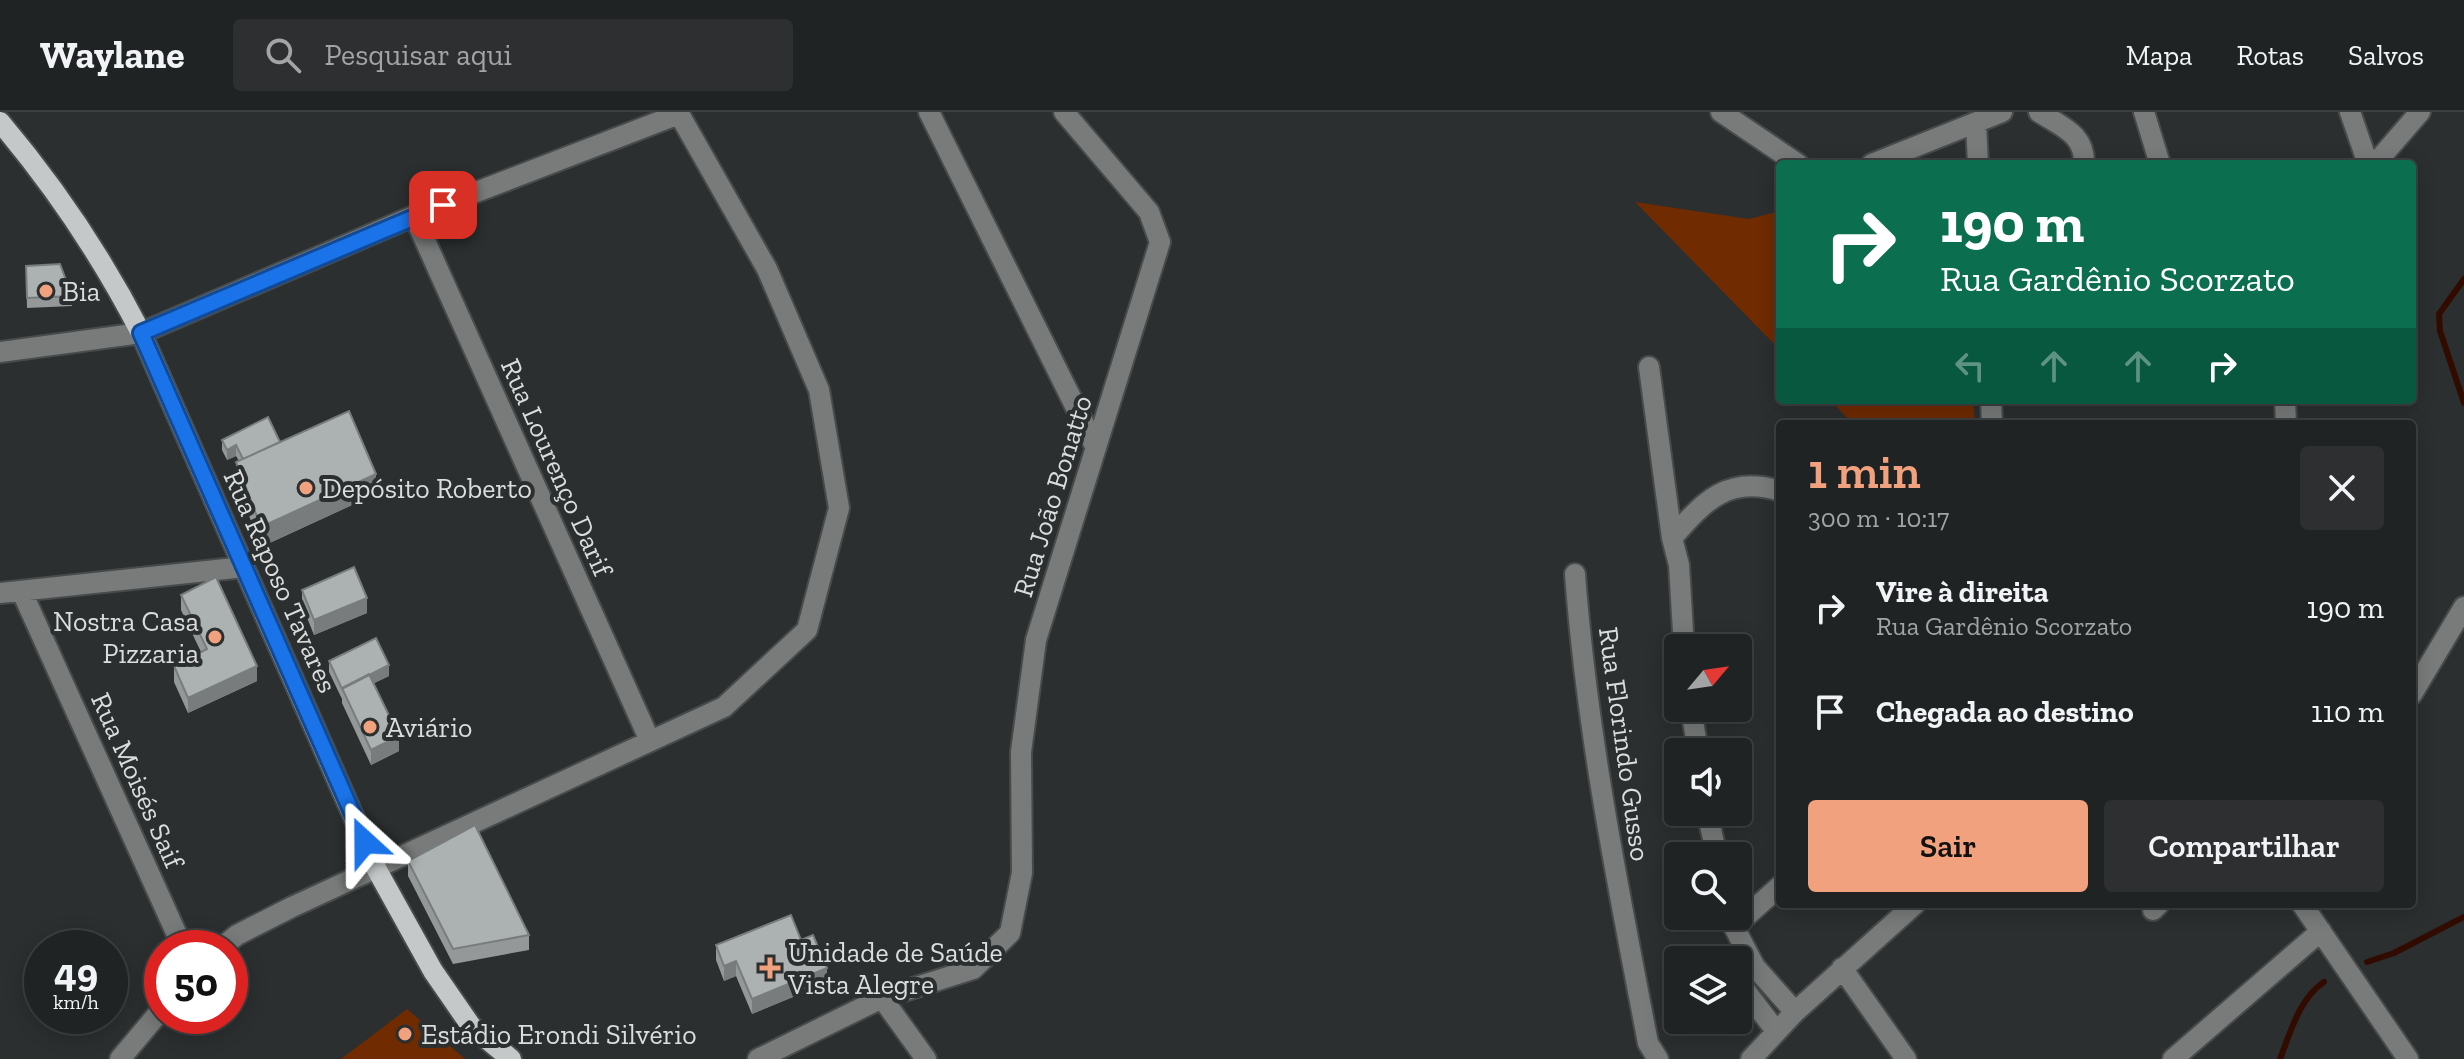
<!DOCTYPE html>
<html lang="pt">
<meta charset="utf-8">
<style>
:root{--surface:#202324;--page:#2d2f31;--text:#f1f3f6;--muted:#a2a4a6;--line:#3d4041;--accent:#f1a17d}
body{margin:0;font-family:"Zilla Slab",serif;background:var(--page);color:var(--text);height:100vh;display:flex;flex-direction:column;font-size:30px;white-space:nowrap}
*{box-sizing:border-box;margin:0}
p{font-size:26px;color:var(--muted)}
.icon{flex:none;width:44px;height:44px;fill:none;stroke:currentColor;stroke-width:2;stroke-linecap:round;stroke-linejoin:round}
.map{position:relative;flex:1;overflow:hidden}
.drawer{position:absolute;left:1776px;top:308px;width:640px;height:488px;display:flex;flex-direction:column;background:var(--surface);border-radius:8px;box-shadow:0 4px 20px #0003,0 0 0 2px var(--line)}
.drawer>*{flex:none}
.top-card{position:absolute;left:1776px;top:48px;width:640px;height:244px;border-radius:8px;box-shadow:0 4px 20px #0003,0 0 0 2px var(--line);background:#0b6e4f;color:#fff;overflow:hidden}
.needle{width:52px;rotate:61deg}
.controls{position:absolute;left:1664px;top:522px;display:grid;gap:16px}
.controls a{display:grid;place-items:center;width:88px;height:88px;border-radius:8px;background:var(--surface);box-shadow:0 4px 20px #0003,0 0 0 2px var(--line);font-size:40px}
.speed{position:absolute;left:24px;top:818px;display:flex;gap:16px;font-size:40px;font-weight:700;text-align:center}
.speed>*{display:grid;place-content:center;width:104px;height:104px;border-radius:50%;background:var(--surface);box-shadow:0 4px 20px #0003,0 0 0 2px var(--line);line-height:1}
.speed small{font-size:20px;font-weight:400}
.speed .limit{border:12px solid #d22;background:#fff;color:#111}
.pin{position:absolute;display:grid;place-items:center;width:68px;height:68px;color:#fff;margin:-34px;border-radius:16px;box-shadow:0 4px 12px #0006}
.me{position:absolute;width:88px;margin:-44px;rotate:336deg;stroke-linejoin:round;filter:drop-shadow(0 0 6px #0008)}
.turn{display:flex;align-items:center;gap:28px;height:168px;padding:0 32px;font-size:36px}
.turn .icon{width:104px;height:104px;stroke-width:2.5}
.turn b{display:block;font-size:56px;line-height:68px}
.lanes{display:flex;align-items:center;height:76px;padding:0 32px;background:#0003;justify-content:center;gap:40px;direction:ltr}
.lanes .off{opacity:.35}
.round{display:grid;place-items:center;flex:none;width:84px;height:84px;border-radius:8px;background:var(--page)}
.headline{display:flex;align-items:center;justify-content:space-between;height:136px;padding:0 32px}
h1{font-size:48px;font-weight:600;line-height:60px;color:var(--accent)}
.action{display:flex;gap:16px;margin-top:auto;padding:16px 32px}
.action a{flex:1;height:92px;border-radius:8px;background:var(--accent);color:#111;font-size:32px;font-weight:600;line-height:92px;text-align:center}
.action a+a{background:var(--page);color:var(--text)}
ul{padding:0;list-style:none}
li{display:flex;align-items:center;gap:24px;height:104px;padding:0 32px}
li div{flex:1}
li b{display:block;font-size:30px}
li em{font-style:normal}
header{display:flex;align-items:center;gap:48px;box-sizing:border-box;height:112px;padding:0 40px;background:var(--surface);border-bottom:2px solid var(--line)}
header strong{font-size:38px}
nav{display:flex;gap:44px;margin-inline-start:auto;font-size:28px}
.search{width:560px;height:72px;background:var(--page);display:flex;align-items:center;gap:20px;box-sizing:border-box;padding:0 28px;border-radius:8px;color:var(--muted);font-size:30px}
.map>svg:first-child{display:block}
.green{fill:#702b00}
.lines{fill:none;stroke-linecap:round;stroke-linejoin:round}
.stream{stroke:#320b00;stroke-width:6}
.minor-casing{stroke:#474b4c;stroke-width:24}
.major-casing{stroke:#474b4c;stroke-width:24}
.minor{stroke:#797b7b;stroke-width:20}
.major{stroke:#c4c8c9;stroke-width:20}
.wall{fill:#949899}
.shaded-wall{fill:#787c7d}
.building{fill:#acb1b2;stroke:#787c7d;stroke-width:2}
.route-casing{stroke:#114b97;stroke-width:20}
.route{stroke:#1a73e8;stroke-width:14}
.poi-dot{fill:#f1a17d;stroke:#2b2f30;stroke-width:3}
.labels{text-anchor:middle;stroke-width:8;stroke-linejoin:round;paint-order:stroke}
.poi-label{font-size:28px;fill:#dbdddd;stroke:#2b2f30;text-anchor:start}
.street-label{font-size:28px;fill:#dbdddd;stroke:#2b2f30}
</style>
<header>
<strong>Waylane</strong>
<div class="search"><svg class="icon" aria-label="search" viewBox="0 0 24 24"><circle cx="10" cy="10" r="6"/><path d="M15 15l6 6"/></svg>Pesquisar aqui</div>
<nav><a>Mapa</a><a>Rotas</a><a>Salvos</a></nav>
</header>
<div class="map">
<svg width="2464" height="947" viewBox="0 0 2464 947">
<rect width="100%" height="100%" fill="#2b2f30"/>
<!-- green -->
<path class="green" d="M 1635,90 L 1749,107 L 1780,99 L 1780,238 Z
M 1830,288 L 1973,288 L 1975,312 L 1853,312 Z
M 407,897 L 465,947 L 341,947 Z"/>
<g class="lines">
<!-- stream -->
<path class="stream" d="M 2464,167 L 2439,202 L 2440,219 L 2464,291
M 2367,850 L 2394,841 L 2464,805
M 2280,947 C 2291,919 2299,887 2324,870"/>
<!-- minor casing -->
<g class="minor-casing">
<path id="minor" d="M 929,0 L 1096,336
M 1721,0 L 1798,52
M 2039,0 C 2062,15 2085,22 2084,52
M 2144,0 L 2160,52
M 2350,0 L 2368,52
M 1976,12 L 1978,52
M 1872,52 L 2002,0
M 2375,52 L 2420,0
M 414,104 L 650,629
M 0,240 L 141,221 L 414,104 L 679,2
M 1649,255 L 1672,426 L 1679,453 L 1684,536
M 1991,288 L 1992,312
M 2285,288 L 2286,312
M 1672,426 C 1704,389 1728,363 1780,379
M 1575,462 C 1587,622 1618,775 1648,931 L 1658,947
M 22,480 L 183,836
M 0,481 L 244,455
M 2412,582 L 2464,495
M 1691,596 L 1698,640
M 1707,700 L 1717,744
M 2302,792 L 2408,947
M 2153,798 L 2159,792
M 1734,815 L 1755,855 L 1795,900
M 1734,815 L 1780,774
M 221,836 L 237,823 L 292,795 L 724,595 L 807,518 L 839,396 L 819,278 L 767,157 L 678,0
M 1842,856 L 1906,947
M 1738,869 L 1776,919
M 882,886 L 926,947
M 120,947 L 162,897
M 758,947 L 882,886 L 973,857 L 1010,821 L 1022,761 L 1021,640 L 1036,528 L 1160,130 L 1149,100 L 1064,0
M 1751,947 L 1795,900 L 1915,792
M 2173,947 L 2321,819"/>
</g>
<!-- major casing -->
<g class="major-casing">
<path id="major" d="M 0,10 C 55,75 102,145 141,221 L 377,758 L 433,859 L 471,914 L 511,947"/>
</g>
<!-- minor -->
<use href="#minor" class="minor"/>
<!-- major -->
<use href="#major" class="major"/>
</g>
<!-- wall -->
<path class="wall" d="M 26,154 L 72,184 L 72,194 L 27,196 Z
M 222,328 L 280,330 L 376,382 L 261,435 L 236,370 L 236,350 L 239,349 L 236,344 L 227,348 L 222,338 Z
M 302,478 L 367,501 L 314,523 L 302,493 Z
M 181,483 L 257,569 L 188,601 L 174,570 L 174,554 L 201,540 L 181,498 Z
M 329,549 L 389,564 L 374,571 L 399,639 L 371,653 L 342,591 L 342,587 L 329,560 Z
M 408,749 L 529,823 L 529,838 L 453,852 L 408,764 Z
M 801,828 L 827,871 L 752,902 L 736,864 L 724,869 L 716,848 L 716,833 Z"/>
<!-- shaded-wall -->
<path class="shaded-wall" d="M 236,333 L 236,344 L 227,348 L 227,338 Z
M 376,362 L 376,382 L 261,435 L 261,415 Z
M 367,486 L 367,501 L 314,523 L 314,508 Z
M 389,553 L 389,564 L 346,585 L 342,577 Z
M 257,554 L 257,569 L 188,601 L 188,586 Z
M 399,624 L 399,639 L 371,653 L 371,638 Z
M 736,849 L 736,864 L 724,869 L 724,854 Z
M 827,856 L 827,871 L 752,902 L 752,887 Z"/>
<!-- building -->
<path class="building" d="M 60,152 L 72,184 L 27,186 L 26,154 Z
M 349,299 L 376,362 L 261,415 L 236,350 Z
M 268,305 L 280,330 L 243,347 L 236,333 L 227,338 L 222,328 Z
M 354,455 L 367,486 L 314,508 L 302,478 Z
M 216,465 L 257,554 L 188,586 L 174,554 L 207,537 L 181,483 Z
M 376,526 L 389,553 L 342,577 L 329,549 Z
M 369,562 L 399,624 L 371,638 L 342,576 Z
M 475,713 L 529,823 L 453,837 L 408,749 Z
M 791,803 L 801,828 L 813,823 L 827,856 L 752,887 L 736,849 L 724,854 L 716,833 Z"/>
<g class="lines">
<!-- route casing -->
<g class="route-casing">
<path id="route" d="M 365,730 L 141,221 L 443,93"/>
</g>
<!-- route -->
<use href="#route" class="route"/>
</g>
<!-- markers -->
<g class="poi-dot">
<circle cx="46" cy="179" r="8"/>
<circle cx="306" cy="376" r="8"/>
<circle cx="215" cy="525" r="8"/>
<circle cx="370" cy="615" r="8"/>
<path d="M766 844h8v8h8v8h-8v8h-8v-8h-8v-8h8z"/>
<circle cx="405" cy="922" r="8"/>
</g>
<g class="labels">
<!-- poi labels -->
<g class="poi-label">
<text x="62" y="189">Bia</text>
<text x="322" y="386">Depósito Roberto</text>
<text x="199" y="519" text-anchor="end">Nostra Casa<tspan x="199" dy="32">Pizzaria</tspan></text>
<text x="386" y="625">Aviário</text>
<text x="788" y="850">Unidade de Saúde<tspan x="788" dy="32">Vista Alegre</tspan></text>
<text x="421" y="932">Estádio Erondi Silvério</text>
</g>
<!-- street labels -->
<g class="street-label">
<text transform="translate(557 355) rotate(66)" y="10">Rua Lourenço Darif</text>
<text transform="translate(1052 384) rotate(-73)" y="10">Rua João Bonatto</text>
<text transform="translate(281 469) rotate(66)" y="10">Rua Raposo Tavares</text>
<text transform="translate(1625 632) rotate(82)" y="10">Rua Florindo Gusso</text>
<text transform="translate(138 668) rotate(66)" y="10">Rua Moisés Saif</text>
</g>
</g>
</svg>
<div class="controls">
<a><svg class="needle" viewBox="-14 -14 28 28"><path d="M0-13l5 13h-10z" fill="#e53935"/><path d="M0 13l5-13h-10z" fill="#a2a4a6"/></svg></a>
<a><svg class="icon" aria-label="sound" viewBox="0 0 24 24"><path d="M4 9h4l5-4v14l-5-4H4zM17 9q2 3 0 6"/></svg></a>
<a><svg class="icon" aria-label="search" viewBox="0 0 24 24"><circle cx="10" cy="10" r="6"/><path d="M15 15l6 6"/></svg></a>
<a><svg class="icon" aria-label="layers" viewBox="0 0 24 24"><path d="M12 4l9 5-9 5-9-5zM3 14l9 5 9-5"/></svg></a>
</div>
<div class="speed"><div>49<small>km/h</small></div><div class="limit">50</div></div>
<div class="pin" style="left:443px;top:93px;background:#d93025"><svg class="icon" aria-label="arrive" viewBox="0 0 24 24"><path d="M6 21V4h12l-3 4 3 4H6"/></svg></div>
<svg class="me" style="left:365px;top:730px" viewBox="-20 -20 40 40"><path d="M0-17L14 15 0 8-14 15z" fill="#1a73e8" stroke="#fff" stroke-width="4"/></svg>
<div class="top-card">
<div class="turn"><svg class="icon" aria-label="right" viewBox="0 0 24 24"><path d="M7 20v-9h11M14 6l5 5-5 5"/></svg><div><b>190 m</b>Rua Gardênio Scorzato</div></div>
<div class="lanes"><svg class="icon off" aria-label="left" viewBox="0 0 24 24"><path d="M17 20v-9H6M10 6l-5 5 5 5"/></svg><svg class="icon off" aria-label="ahead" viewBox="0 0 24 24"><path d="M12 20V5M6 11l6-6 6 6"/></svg><svg class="icon off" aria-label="ahead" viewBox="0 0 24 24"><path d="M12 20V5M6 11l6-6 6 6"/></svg><svg class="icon" aria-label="right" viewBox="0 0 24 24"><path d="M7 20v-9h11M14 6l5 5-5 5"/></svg></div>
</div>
<section class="drawer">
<div class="headline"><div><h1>1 min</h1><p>300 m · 10:17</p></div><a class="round"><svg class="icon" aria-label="close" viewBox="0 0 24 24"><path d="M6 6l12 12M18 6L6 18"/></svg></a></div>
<ul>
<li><svg class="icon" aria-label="right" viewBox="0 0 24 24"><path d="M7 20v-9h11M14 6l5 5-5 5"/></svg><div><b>Vire à direita</b><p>Rua Gardênio Scorzato</p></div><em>190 m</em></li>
<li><svg class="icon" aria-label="arrive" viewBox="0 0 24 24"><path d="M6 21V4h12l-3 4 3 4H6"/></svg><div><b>Chegada ao destino</b></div><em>110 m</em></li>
</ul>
<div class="action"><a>Sair</a><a>Compartilhar</a></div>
</section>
</div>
